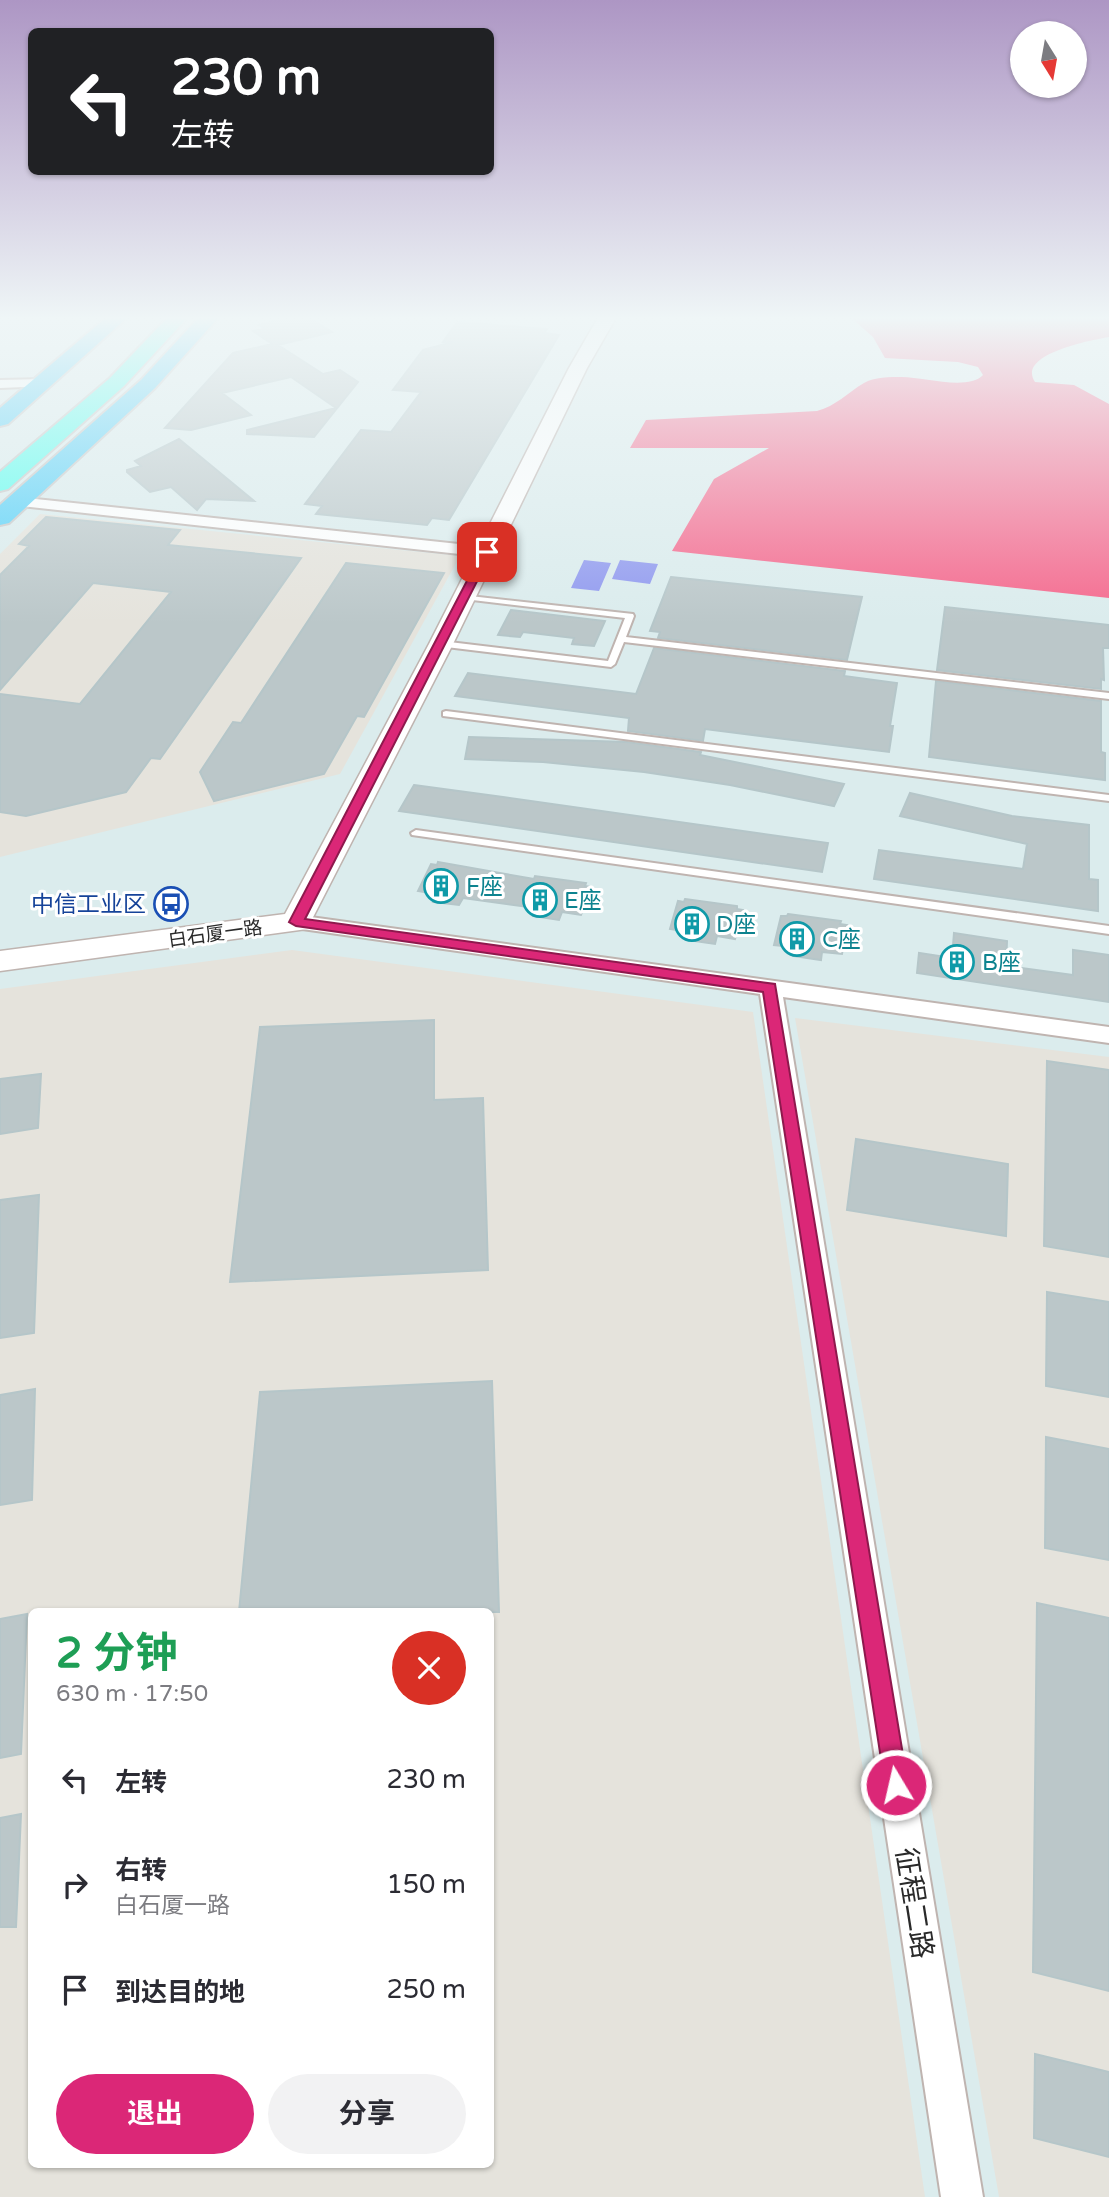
<!DOCTYPE html>
<html lang="zh">
<meta charset="utf-8">
<style>
:root{--surface:#fff;--page:#f2f2f3;--text:#2b2b33;--muted:#7c7c81;--accent:#db2777}
body{margin:0;font-family:"Varela Round","Noto Sans SC",sans-serif;background:var(--page);color:var(--text);height:100vh;display:flex;flex-direction:column;font-size:26px;white-space:nowrap}
*{box-sizing:border-box;margin:0}
p{font-size:23px;color:var(--muted)}
.icon{flex:none;width:38px;height:38px;fill:none;stroke:currentColor;stroke-width:2;stroke-linecap:round;stroke-linejoin:round}
.map{position:relative;flex:1;overflow:hidden}
.drawer{position:absolute;left:28px;top:1608px;width:466px;height:560px;display:flex;flex-direction:column;background:var(--surface);border-radius:10px;box-shadow:0 2px 5px #0004}
.drawer>*{flex:none}
.guide{position:absolute;left:28px;top:28px;width:466px;height:147px;border-radius:10px;box-shadow:0 2px 5px #0004;background:#202124;color:#fff;overflow:hidden}
.needle{width:46px;rotate:169deg}
.controls{position:absolute;left:1010px;top:21px;display:grid;gap:14px}
.controls a{display:grid;place-items:center;width:77px;height:77px;border-radius:50%;background:var(--surface);box-shadow:0 2px 5px #0004;font-size:35px}
.pin{position:absolute;display:grid;place-items:center;width:60px;height:60px;color:#fff;margin:-30px;border-radius:14px;box-shadow:0 4px 10px #0006}
.me{position:absolute;width:77px;margin:-38px;rotate:351deg;stroke-linejoin:round;filter:drop-shadow(0 0 5px #0008)}
.turn{display:flex;align-items:center;gap:24px;height:147px;padding:0 28px;font-size:32px}
.turn .icon{width:91px;height:91px;stroke-width:2.5}
.turn b{display:block;font-size:49px;line-height:60px}
.round{display:grid;place-items:center;flex:none;width:74px;height:74px;border-radius:37px;background:var(--page)}
.overview{display:flex;align-items:center;justify-content:space-between;height:119px;padding:0 28px}
h1{font-size:42px;font-weight:700;line-height:52px;color:#1e9e55}
.cta{display:flex;gap:14px;margin-top:auto;padding:14px 28px}
.cta a{flex:1;height:80px;border-radius:42px;background:var(--accent);color:#fff;font-size:28px;font-weight:700;line-height:80px;text-align:center}
.cta a+a{background:var(--page);color:var(--text)}
ul{padding:0;list-style:none}
li{display:flex;align-items:center;gap:21px;height:105px;padding:0 28px}
li div{flex:1}
li b{display:block;font-size:26px}
li em{font-style:normal}
.map>svg:first-child{display:block}
.industrial{fill:#e5e3dc;fill-rule:evenodd}
.pitch{fill:#9099ef}
.water{fill:#f5688d}
.building{fill:#bbc7c9;stroke:#b5c6c9;stroke-width:2}
.lines{fill:none;stroke-linecap:round;stroke-linejoin:round}
.lane-casing{stroke:#bfb4b0;stroke-width:4}
.street-casing{stroke:#bfb4b0;stroke-width:4}
.secondary-casing{stroke:#bfb4b0;stroke-width:3}
.primary-casing{stroke:#c8c8c8;stroke-width:4}
.highway-casing{stroke:#c8c8c8;stroke-width:4}
.lane{fill:#fff;fill-rule:evenodd}
.street{fill:#fff;fill-rule:evenodd}
.secondary{fill:#fff;fill-rule:evenodd}
.primary{fill:#55d1f8;fill-rule:evenodd}
.highway{fill:#55ffef;fill-rule:evenodd}
.route{fill:#db2777;stroke:#8e194d;stroke-width:2}
.labels{text-anchor:middle;stroke-width:6;stroke-linejoin:round;paint-order:stroke}
.far-street-label{font-size:19px;fill:#2a2a2a;stroke:#fff}
.culture-label{font-size:23px;fill:#0d838f;stroke:#fff;text-anchor:start}
.transit-label{font-size:23px;fill:#164399;stroke:#fff;text-anchor:end}
.near-street-label{font-size:28px;fill:#2a2a2a;stroke:#fff}
</style>
<div class="map">
<svg width="1109" height="2197" viewBox="0 0 1109 2197">
<rect width="100%" height="100%" fill="#dbeced"/>
<!-- industrial -->
<path class="industrial" d="M 40,514 L 460,556 L 340,774 L 0,857 L 0,554 Z
M 292,950 L 753,1012 L 925,2197 L 0,2197 L 0,989 ZM 32,1612 L 490,1612 L 490,2165 L 32,2165 Z
M 795,1018 L 1109,1057 L 1109,2197 L 999,2197 Z"/>
<!-- pitch -->
<path class="pitch" d="M 584,560 L 611,563 L 599,591 L 571,588 Z
M 620,560 L 658,564 L 650,584 L 612,579 Z"/>
<!-- water -->
<path class="water" d="M 849,316 L 1109,316 L 1109,337 C 1092,340 1016,354 1035,382 L 1074,385 L 1109,404 L 1109,598 L 672,551 L 714,479 L 769,448 L 630,448 L 646,420 L 817,411 C 836,406 847,393 864,383 C 874,377 890,377 902,377 C 923,377 968,391 983,375 L 978,367 L 958,362 L 885,358 L 873,337 Z"/>
<!-- building -->
<path class="building" d="M 294,316 L 307,316 L 332,332 L 278,345 L 323,374 L 340,370 L 358,382 L 314,437 L 247,434 L 247,430 L 336,408 L 291,377 L 222,393 L 251,415 L 191,430 L 165,428 L 233,353 L 272,344 L 253,331 L 265,329 L 259,325 Z
M 457,322 L 547,329 L 544,333 L 559,335 L 449,520 L 432,518 L 427,525 L 316,514 L 322,506 L 305,504 L 361,430 L 391,432 L 421,392 L 393,390 L 423,350 L 453,342 L 443,342 Z
M 179,439 L 254,501 L 206,499 L 197,510 L 171,487 L 150,492 L 127,472 L 127,470 L 141,466 L 135,461 Z
M 46,517 L 180,530 L 168,545 L 301,558 L 160,759 L 151,758 L 126,792 L 26,816 L 0,812 L 0,694 L 80,704 L 171,592 L 93,583 L 0,690 L 0,575 L 29,546 L 19,544 Z
M 346,563 L 444,573 L 364,717 L 357,716 L 324,774 L 214,801 L 200,772 L 233,722 L 241,723 Z
M 671,577 L 862,597 L 847,660 L 658,638 L 660,632 L 650,631 Z
M 945,607 L 1109,625 L 1109,648 L 1103,648 L 1104,680 L 1101,679 L 1101,689 L 937,670 Z
M 511,610 L 605,621 L 594,646 L 572,644 L 574,638 L 523,632 L 520,637 L 498,635 Z
M 654,648 L 845,671 L 844,676 L 897,683 L 890,726 L 893,726 L 889,752 L 705,729 L 703,741 L 628,731 L 629,718 L 455,696 L 468,673 L 636,694 Z
M 936,681 L 1101,701 L 1101,752 L 1105,753 L 1105,780 L 929,757 Z
M 469,737 L 627,742 L 701,752 L 700,755 L 844,784 L 834,806 L 730,785 L 644,772 L 543,762 L 465,759 Z
M 414,785 L 503,797 L 828,843 L 822,872 L 399,811 Z
M 910,793 L 1012,816 L 1089,825 L 1089,879 L 1098,880 L 1098,911 L 874,879 L 879,850 L 1023,869 L 1027,844 L 900,816 Z
M 438,862 L 534,879 L 535,876 L 586,883 L 585,886 L 591,887 L 581,915 L 562,912 L 559,920 L 533,916 L 536,908 L 463,898 L 459,905 L 433,902 L 436,894 L 418,891 L 431,864 L 437,865 Z
M 685,899 L 737,906 L 737,909 L 743,910 L 735,939 L 717,936 L 715,944 L 687,940 L 689,932 L 670,929 L 678,901 L 684,902 Z
M 788,914 L 841,921 L 840,924 L 847,925 L 842,954 L 822,952 L 821,960 L 793,956 L 794,947 L 774,945 L 781,916 L 787,916 Z
M 954,933 L 1007,941 L 1006,966 L 1073,975 L 1073,950 L 1109,955 L 1109,1002 L 917,973 L 919,953 L 952,958 Z
M 434,1020 L 434,1100 L 483,1098 L 488,1270 L 230,1282 L 260,1027 Z
M 1047,1061 L 1109,1070 L 1109,1257 L 1044,1246 Z
M 41,1074 L 38,1128 L 0,1134 L 0,1079 Z
M 856,1139 L 1008,1164 L 1006,1236 L 847,1210 Z
M 39,1195 L 34,1333 L 0,1338 L 0,1200 Z
M 1047,1292 L 1109,1302 L 1109,1397 L 1046,1386 Z
M 492,1381 L 499,1612 L 239,1612 L 260,1392 Z
M 35,1389 L 32,1500 L 0,1505 L 0,1395 Z
M 1046,1437 L 1109,1449 L 1109,1560 L 1045,1548 Z
M 1037,1603 L 1109,1618 L 1109,1991 L 1033,1972 Z
M 27,1614 L 21,1754 L 0,1758 L 0,1619 Z
M 21,1814 L 16,1927 L 0,1927 L 0,1818 Z
M 1035,2054 L 1109,2072 L 1109,2157 L 1034,2138 Z"/>
<g class="lines">
<!-- lane casing -->
<g class="lane-casing">
<path id="lane" d="M 461,595 L 633,614 L 634,616 L 626,637 L 1109,693 L 1109,699 L 624,642 L 615,664 L 611,667 L 438,646 L 437,644 L 441,641 L 608,661 L 625,618 L 464,599 L 460,597 Z
M 446,711 L 1109,795 L 1109,801 L 443,716 L 443,712 Z
M 416,830 L 1109,926 L 1109,934 L 412,835 L 411,833 Z"/>
</g>
<!-- street casing -->
<g class="street-casing">
<path id="street" d="M 44,379 L 51,383 L 49,386 L 0,388 L 0,380 Z
M 17,497 L 487,547 L 495,552 L 487,557 L 12,505 L 9,502 L 12,499 Z
M 296,915 L 1109,1027 L 1109,1043 L 783,997 L 983,2197 L 941,2197 L 760,994 L 288,927 L 285,922 L 288,917 Z"/>
</g>
<!-- secondary casing -->
<g class="secondary-casing">
<path id="secondary" d="M 599,316 L 617,316 L 587,368 L 453,644 L 307,929 L 0,971 L 0,951 L 285,914 L 429,644 L 569,368 Z"/>
</g>
<!-- primary casing -->
<g class="primary-casing">
<path id="primary" d="M 108,316 L 129,316 L 8,424 L 0,426 L 0,408 Z
M 200,316 L 220,316 L 155,388 L 9,523 L 0,525 L 0,505 L 141,380 Z"/>
</g>
<!-- highway casing -->
<g class="highway-casing">
<path id="highway" d="M 169,316 L 189,316 L 124,386 L 8,489 L 0,491 L 0,472 L 110,378 Z"/>
</g>
<!-- lane -->
<use href="#lane" class="lane"/>
<!-- street -->
<use href="#street" class="street"/>
<!-- secondary -->
<use href="#secondary" class="secondary"/>
<!-- primary -->
<use href="#primary" class="primary"/>
<!-- highway -->
<use href="#highway" class="highway"/>
</g>
<!-- sky -->
<linearGradient id="sky" x2="0" y2="1"><stop stop-color="#ad96c4"/><stop offset="0.51" stop-color="#eff6f7"/><stop offset="1" stop-color="#eff6f7" stop-opacity="0"/></linearGradient>
<rect width="1109" height="624" fill="url(#sky)"/>
<!-- route -->
<path class="route" d="M 487,549 L 492,552 L 305,919 L 775,984 L 908,1785 L 904,1793 L 896,1796 L 888,1793 L 885,1785 L 763,992 L 296,926 L 289,922 L 482,552 Z"/>
<!-- icons -->
<defs>
<g id="building-ring" transform="scale(1.75)"><circle r="9.5" fill="#fff" stroke="#0f9aa8" stroke-width="1.5"/><path d="M-4-6H4V6H1V3H-1V6H-4ZM-2.5-4.3h1.7v1.8h-1.7ZM.8-4.3h1.7v1.8H.8ZM-2.5-1h1.7V.8h-1.7ZM.8-1h1.7V.8H.8Z" fill="#0f9aa8"/></g>
<g id="bus-ring" transform="scale(1.75)"><circle r="9.5" fill="#fff" stroke="#1a4fb4" stroke-width="1.5"/><path d="M-5-6H5V4H4V6H2V4H-2V6H-4V4H-5ZM-3.5-4V0h7V-4ZM-3.5 1.2v1.5H-2V1.2ZM2 1.2v1.5H3.5V1.2Z" fill="#1a4fb4"/></g>
</defs>
<g fill-rule="evenodd">
<use href="#building-ring" x="441" y="886"/>
<use href="#building-ring" x="540" y="900"/>
<use href="#bus-ring" x="171" y="904"/>
<use href="#building-ring" x="692" y="924"/>
<use href="#building-ring" x="797" y="939"/>
<use href="#building-ring" x="957" y="962"/>
</g>
<g class="labels">
<!-- far-street labels -->
<g class="far-street-label">
<text transform="translate(215 933) rotate(-8)" y="7">白石厦一路</text>
</g>
<!-- culture labels -->
<g class="culture-label">
<text x="466" y="894">F座</text>
<text x="564" y="908">E座</text>
<text x="716" y="932">D座</text>
<text x="822" y="947">C座</text>
<text x="982" y="970">B座</text>
</g>
<!-- transit labels -->
<g class="transit-label">
<text x="146" y="912">中信工业区</text>
</g>
<!-- near-street labels -->
<g class="near-street-label">
<text transform="translate(915 1903) rotate(81)" y="10">征程二路</text>
</g>
</g>
</svg>
<div class="controls">
<a><svg class="needle" viewBox="-14 -14 28 28"><path d="M0-13l5 13h-10z" fill="#e53935"/><path d="M0 13l5-13h-10z" fill="#7c7c81"/></svg></a>
</div>
<div class="pin" style="left:487px;top:552px;background:#d93025"><svg class="icon" aria-label="arrive" viewBox="0 0 24 24"><path d="M6 21V4h12l-3 4 3 4H6"/></svg></div>
<svg class="me" style="left:896px;top:1785px" viewBox="-20 -20 40 40"><circle r="17" fill="#db2777" stroke="#fff" stroke-width="3"/><path d="M0-11L8 9 0 5-8 9z" fill="#fff"/></svg>
<div class="guide">
<div class="turn"><svg class="icon" aria-label="left" viewBox="0 0 24 24"><path d="M17 20v-9H6M10 6l-5 5 5 5"/></svg><div><b>230 m</b>左转</div></div>
</div>
<section class="drawer">
<div class="overview"><div><h1>2 分钟</h1><p>630 m · 17:50</p></div><a class="round" style="background:#d93025;color:#fff"><svg class="icon" aria-label="close" viewBox="0 0 24 24"><path d="M6 6l12 12M18 6L6 18"/></svg></a></div>
<ul>
<li><svg class="icon" aria-label="left" viewBox="0 0 24 24"><path d="M17 20v-9H6M10 6l-5 5 5 5"/></svg><div><b>左转</b></div><em>230 m</em></li>
<li><svg class="icon" aria-label="right" viewBox="0 0 24 24"><path d="M7 20v-9h11M14 6l5 5-5 5"/></svg><div><b>右转</b><p>白石厦一路</p></div><em>150 m</em></li>
<li><svg class="icon" aria-label="arrive" viewBox="0 0 24 24"><path d="M6 21V4h12l-3 4 3 4H6"/></svg><div><b>到达目的地</b></div><em>250 m</em></li>
</ul>
<div class="cta"><a>退出</a><a>分享</a></div>
</section>
</div>
